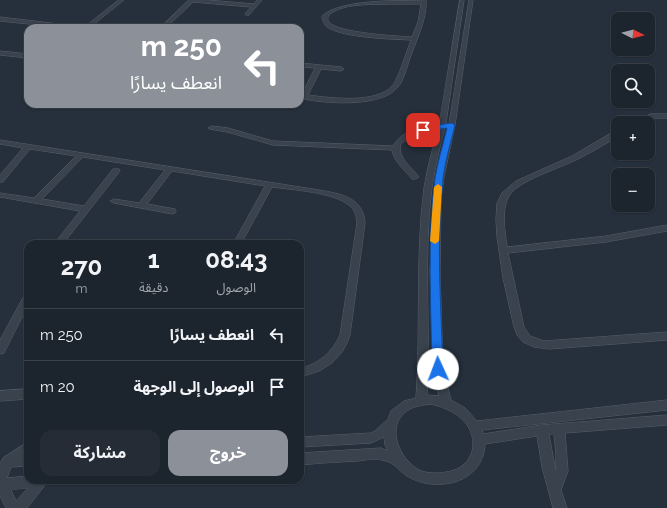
<!DOCTYPE html>
<html lang="ar">
<meta charset="utf-8">
<style>
:root{--surface:#1c242d;--page:#252c35;--text:#f1f3f6;--muted:#a0a4aa;--line:#3a4149;--accent:#8c9099}
body{margin:0;font-family:Raleway,"Noto Sans Arabic",sans-serif;background:var(--page);color:var(--text);direction:rtl;height:100vh;display:flex;flex-direction:column;font-size:15px;white-space:nowrap}
*{box-sizing:border-box;margin:0}
p{font-size:13px;color:var(--muted)}
.icon{flex:none;width:22px;height:22px;fill:none;stroke:currentColor;stroke-width:2;stroke-linecap:round;stroke-linejoin:round}
.map{position:relative;flex:1;overflow:hidden;direction:ltr}
.panel{position:absolute;left:24px;top:240px;width:280px;height:244px;display:flex;flex-direction:column;background:var(--surface);border-radius:12px;box-shadow:0 1px 3px #0004,0 0 0 1px var(--line);direction:rtl}
.panel>*{flex:none}
.guide{position:absolute;left:24px;top:24px;width:280px;height:84px;border-radius:12px;box-shadow:0 1px 3px #0004,0 0 0 1px var(--line);direction:rtl;background:#8c9099;color:#fff;overflow:hidden}
.needle{width:26px;rotate:96deg}
.controls{position:absolute;left:611px;top:12px;display:grid;gap:8px}
.controls a{display:grid;place-items:center;width:44px;height:44px;border-radius:8px;background:var(--surface);box-shadow:0 1px 3px #0004,0 0 0 1px var(--line);font-size:20px}
.pin{position:absolute;display:grid;place-items:center;width:34px;height:34px;color:#fff;margin:-17px;border-radius:8px;box-shadow:0 2px 6px #0006}
.me{position:absolute;width:44px;margin:-22px;rotate:358deg;stroke-linejoin:round;filter:drop-shadow(0 0 3px #0008)}
.turn{display:flex;align-items:center;gap:14px;height:84px;padding:0 16px;font-size:18px}
.turn .icon{width:52px;height:52px;stroke-width:2.5}
.turn b{display:block;font-size:28px;line-height:34px}
.eta{display:flex;justify-content:space-evenly;align-items:center;height:68px;text-align:center}
.eta b{font-size:24px;font-weight:700;line-height:28px}
.action{display:flex;gap:8px;margin-top:auto;padding:8px 16px}
.action a{flex:1;height:46px;border-radius:12px;background:var(--accent);color:#fff;font-size:16px;font-weight:700;line-height:46px;text-align:center}
.action a+a{background:var(--page);color:var(--text)}
ul{padding:0;list-style:none}
li{display:flex;align-items:center;gap:12px;height:52px;padding:0 16px;border-top:1px solid var(--line)}
li div{flex:1}
li b{display:block;font-size:15px}
li em{font-style:normal}
.map>svg:first-child{display:block}
.lines{fill:none;stroke-linecap:round;stroke-linejoin:round}
.minor-casing{stroke:#57606a;stroke-width:1}
.minor{fill:#39424d;fill-rule:evenodd}
.route{fill:#1a73e8;stroke:#114b97}
.slow{fill:#f59e0b}
</style>
<div class="map">
<svg width="667" height="508" viewBox="0 0 667 508">
<rect width="100%" height="100%" fill="#25303c"/>
<g class="lines">
<!-- minor casing -->
<g class="minor-casing">
<path id="minor" d="M 119,0 L 124,0 L 89,28 L 68,28 L 0,21 L 0,17 L 84,27 Z
M 189,0 L 207,0 L 254,4 L 257,0 L 262,0 L 248,16 L 245,14 L 251,7 L 193,2 L 166,28 L 160,28 Z
M 422,0 L 426,0 C 427,17 419,34 413,50 C 409,59 404,81 398,87 C 382,108 323,104 300,98 L 300,94 L 302,94 L 315,68 L 300,67 L 300,63 L 341,67 L 344,69 L 341,71 L 321,69 L 308,95 C 330,98 376,104 392,86 C 398,80 407,50 411,40 C 390,39 344,38 327,27 C 324,24 322,21 322,16 C 339,0 396,0 421,1 ZM 385,4 L 421,4 L 418,22 L 412,37 C 397,36 337,33 329,22 C 327,20 328,19 328,16 C 341,3 368,5 385,4 Z
M 460,0 L 464,0 L 446,123 L 449,124 L 469,0 L 473,0 L 455,125 L 444,177 L 441,198 L 440,271 L 443,369 L 451,400 L 465,408 L 477,421 L 667,400 L 667,410 L 482,430 L 483,434 L 542,425 L 667,415 L 667,425 L 565,433 L 568,471 L 561,490 L 567,508 L 553,508 L 542,467 L 537,436 L 485,444 C 484,483 436,494 407,476 C 397,470 397,463 382,460 C 375,458 366,460 358,461 C 339,462 319,463 300,465 L 300,453 L 381,448 L 388,451 L 385,445 L 384,437 L 371,443 L 300,447 L 300,437 L 371,433 L 375,431 L 388,419 L 391,411 L 404,401 L 416,398 C 421,328 415,257 424,188 C 427,168 433,148 438,128 L 409,137 L 400,145 C 399,160 411,166 419,177 L 415,179 L 412,179 C 405,170 394,162 392,150 L 273,145 L 227,132 L 210,129 L 208,128 L 212,126 L 228,128 L 273,141 L 393,146 C 402,130 422,127 439,124 ZM 445,127 L 448,127 L 436,177 L 433,198 L 430,271 L 433,369 L 439,396 L 427,395 C 431,326 423,256 432,187 C 435,167 440,147 445,127 ZM 430,404 C 451,408 473,421 473,444 C 473,453 469,460 462,466 C 455,471 448,472 439,473 C 431,473 423,473 416,468 C 396,455 385,420 412,408 C 417,406 424,405 430,404 ZM 554,434 L 556,454 L 556,472 L 549,435 Z
M 0,51 L 28,54 L 28,58 L 0,55 Z
M 651,114 L 667,114 L 667,118 L 652,118 L 639,123 L 630,123 Z
M 615,131 L 618,131 L 618,136 C 604,145 590,153 576,160 C 560,168 517,181 509,196 C 501,210 505,231 507,247 L 606,236 L 667,225 L 667,231 L 606,242 L 508,253 L 524,327 L 530,336 L 544,341 L 667,332 L 667,340 L 549,349 L 534,347 L 523,342 L 517,335 L 514,327 L 503,278 L 497,237 L 496,219 L 497,203 L 502,193 L 516,181 L 572,156 Z
M 0,140 L 319,190 C 341,194 363,197 365,223 L 350,335 L 347,343 L 342,352 L 332,363 L 319,371 L 300,377 L 300,369 C 319,363 332,353 340,335 L 357,223 C 356,217 356,211 350,206 C 334,192 293,190 272,187 L 241,244 L 233,244 L 265,186 L 172,171 L 147,204 L 175,209 L 176,211 L 175,213 L 172,214 L 114,203 L 110,201 L 114,199 L 139,203 L 165,170 L 83,157 L 42,199 L 84,206 L 113,169 L 119,169 L 120,171 L 63,244 L 54,244 L 80,211 L 0,197 L 0,193 L 34,198 L 76,156 L 30,149 L 3,182 L 0,182 L 0,175 L 23,148 L 0,144 Z
M 28,293 L 28,305 L 4,353 L 0,354 L 0,340 L 25,294 Z
M 28,389 L 28,399 L 0,401 L 0,391 Z
M 28,442 L 28,466 L 11,467 L 7,478 L 28,476 L 28,480 L 49,480 L 27,508 L 6,508 L 0,496 L 0,464 L 3,458 ZM 28,488 L 16,501 L 11,490 Z"/>
</g>
<!-- minor -->
<use href="#minor" class="minor"/>
</g>
<!-- route -->
<path class="route" d="M 452,123 L 455,125 C 451,142 445,161 443,179 C 436,242 441,305 443,369 L 442,372 L 438,373 L 434,372 L 432,369 C 431,305 427,241 435,178 C 438,161 443,144 447,128 L 423,132 L 420,130 L 423,127 Z"/>
<!-- slow -->
<path class="slow" d="M 438,184 L 442,187 L 439,241 L 435,244 L 430,241 L 434,187 Z"/>
</svg>
<div class="controls">
<a><svg class="needle" viewBox="-14 -14 28 28"><path d="M0-13l5 13h-10z" fill="#e53935"/><path d="M0 13l5-13h-10z" fill="#a0a4aa"/></svg></a>
<a><svg class="icon" aria-label="search" viewBox="0 0 24 24"><circle cx="10" cy="10" r="6"/><path d="M15 15l6 6"/></svg></a>
<a>+</a>
<a>−</a>
</div>
<div class="pin" style="left:423px;top:130px;background:#d93025"><svg class="icon" aria-label="arrive" viewBox="0 0 24 24"><path d="M6 21V4h12l-3 4 3 4H6"/></svg></div>
<svg class="me" style="left:438px;top:369px" viewBox="-20 -20 40 40"><circle r="19" fill="#fff"/><path d="M0-13L10 11 0 6-10 11z" fill="#1a73e8"/></svg>
<div class="guide">
<div class="turn"><svg class="icon" aria-label="left" viewBox="0 0 24 24"><path d="M17 20v-9H6M10 6l-5 5 5 5"/></svg><div><b>250 m</b>انعطف يسارًا</div></div>
</div>
<section class="panel">
<div class="eta">
<div><b>08:43</b><p>الوصول</p></div>
<div><b>1</b><p>دقيقة</p></div>
<div><b>270</b><p>m</p></div>
</div>
<ul>
<li><svg class="icon" aria-label="left" viewBox="0 0 24 24"><path d="M17 20v-9H6M10 6l-5 5 5 5"/></svg><div><b>انعطف يسارًا</b></div><em>250 m</em></li>
<li><svg class="icon" aria-label="arrive" viewBox="0 0 24 24"><path d="M6 21V4h12l-3 4 3 4H6"/></svg><div><b>الوصول إلى الوجهة</b></div><em>20 m</em></li>
</ul>
<div class="action"><a>خروج</a><a>مشاركة</a></div>
</section>
</div>
